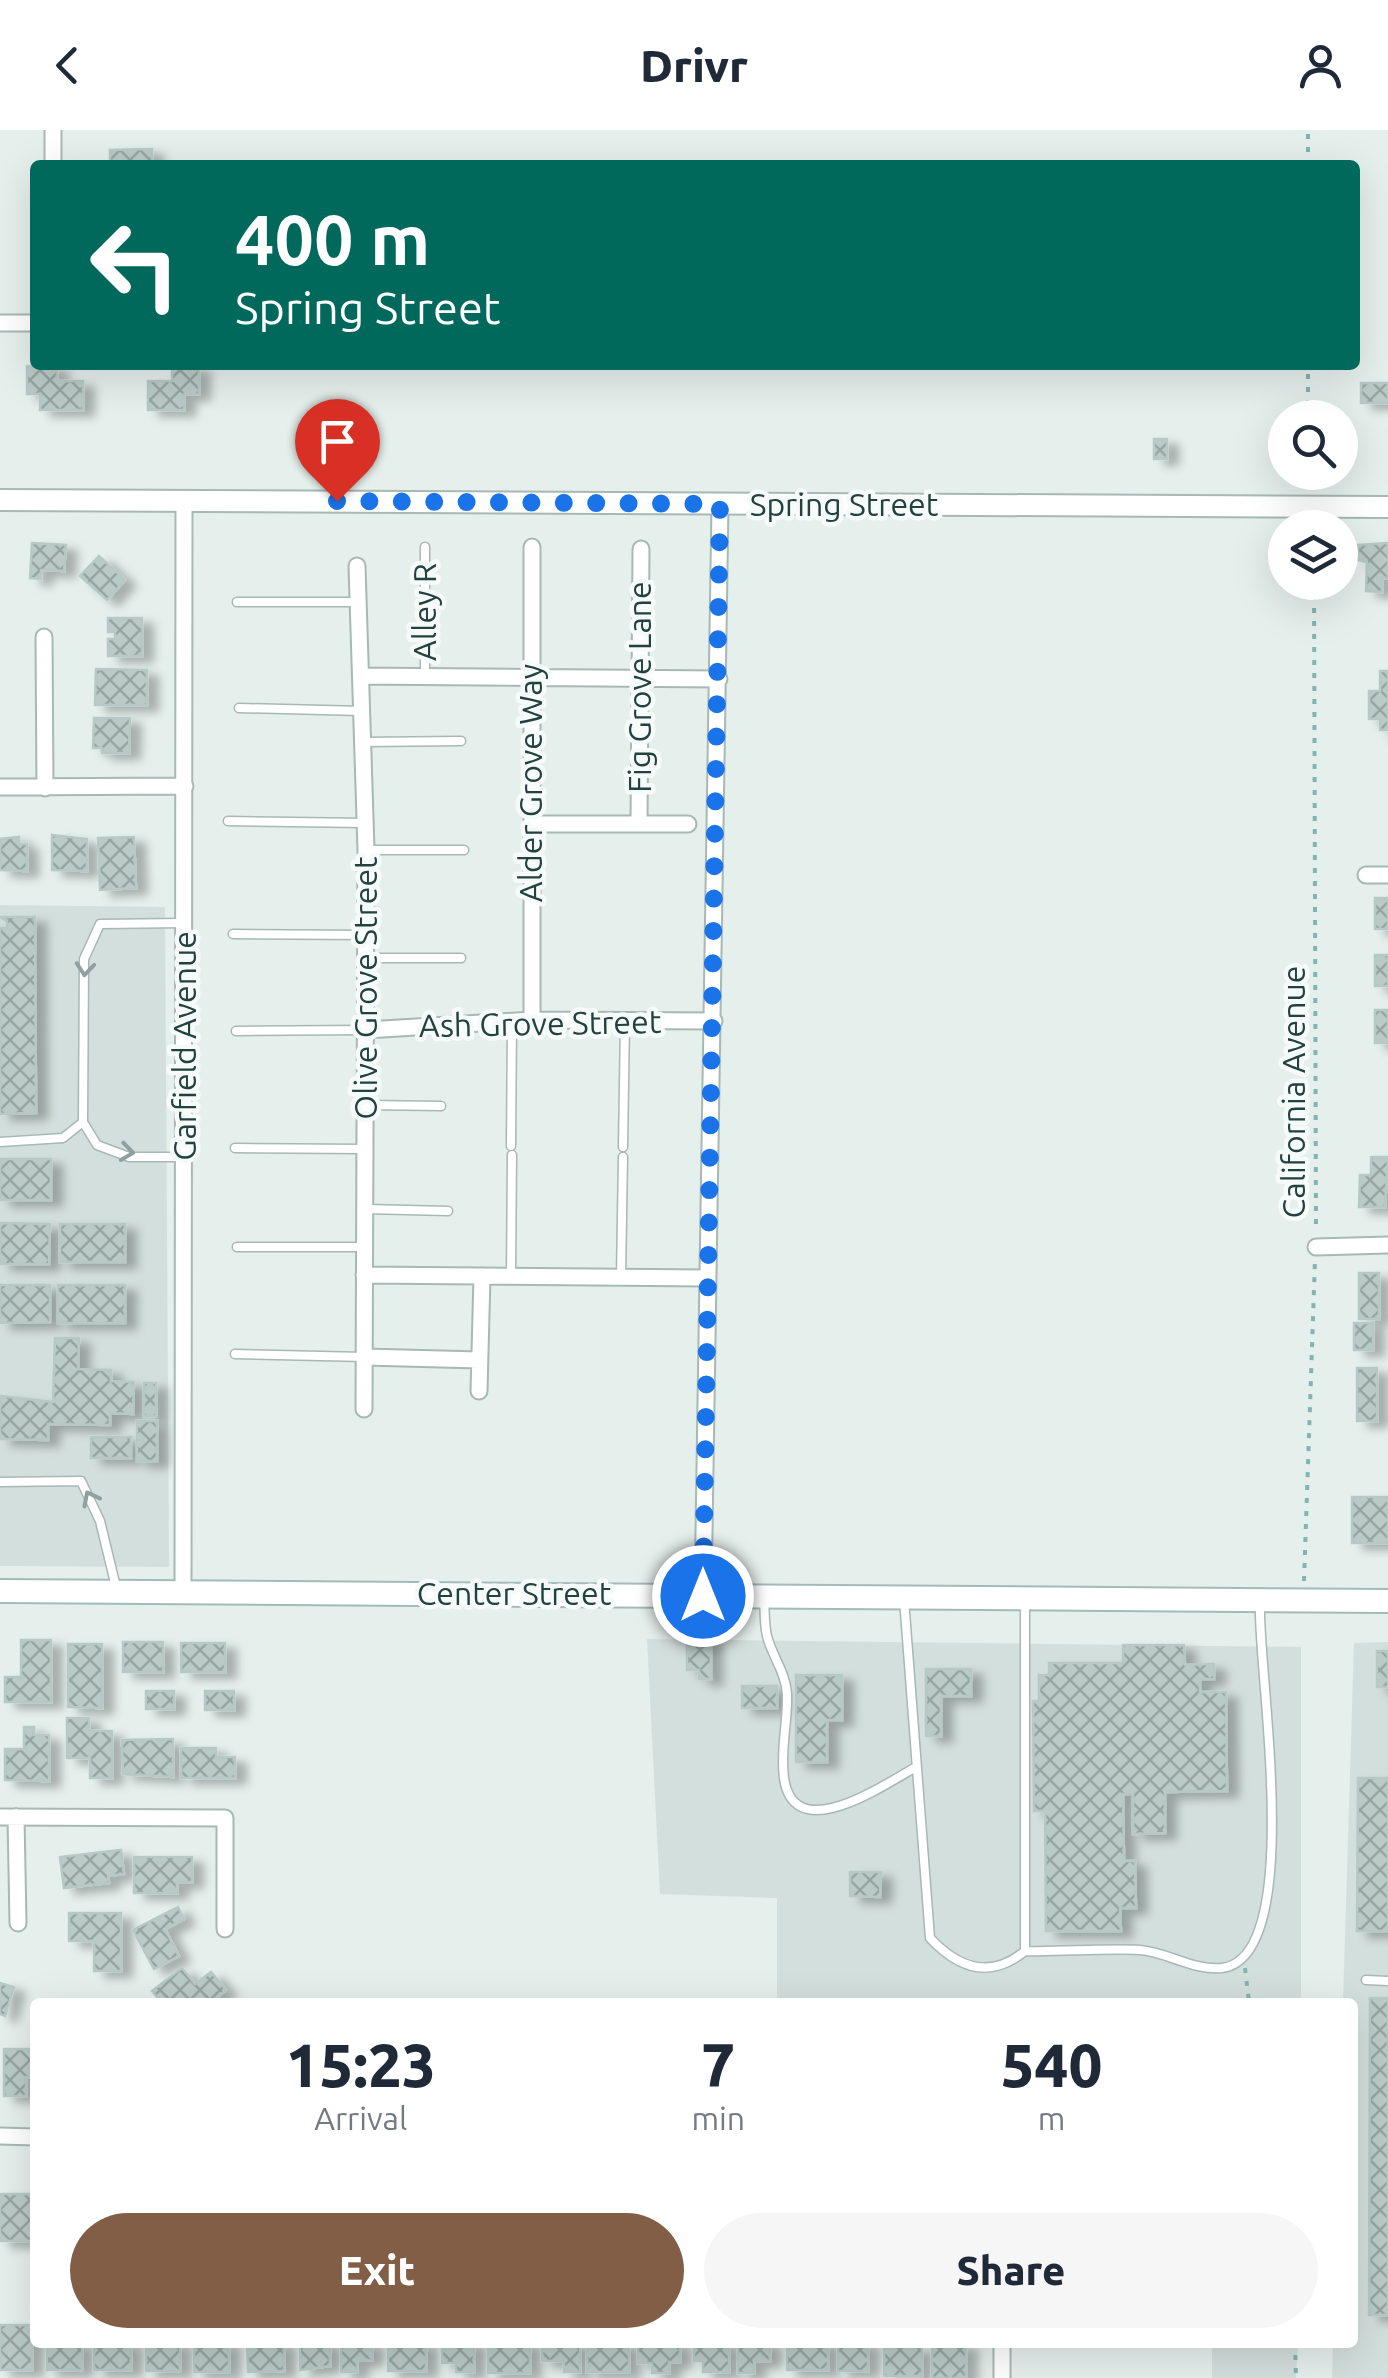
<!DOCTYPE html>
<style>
:root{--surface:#fff;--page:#f6f6f7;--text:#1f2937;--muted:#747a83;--accent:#825e46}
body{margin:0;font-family:Ubuntu,sans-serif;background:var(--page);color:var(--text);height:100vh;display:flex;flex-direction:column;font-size:38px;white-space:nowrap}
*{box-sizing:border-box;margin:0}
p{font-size:32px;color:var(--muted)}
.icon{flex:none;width:55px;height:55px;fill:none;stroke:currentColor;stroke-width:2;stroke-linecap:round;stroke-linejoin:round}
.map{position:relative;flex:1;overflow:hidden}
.panel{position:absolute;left:30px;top:1868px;width:1328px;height:350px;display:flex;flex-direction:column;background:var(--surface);border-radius:10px;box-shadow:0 10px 40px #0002}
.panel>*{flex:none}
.top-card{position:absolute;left:30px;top:30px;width:1330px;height:210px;border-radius:10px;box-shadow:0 10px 40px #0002;background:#00695c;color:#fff;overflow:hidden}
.controls{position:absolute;left:1268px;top:270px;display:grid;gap:20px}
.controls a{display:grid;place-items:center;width:90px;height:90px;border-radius:50%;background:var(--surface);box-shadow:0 10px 40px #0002;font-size:50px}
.pin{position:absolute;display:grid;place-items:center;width:85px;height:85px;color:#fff;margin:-102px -42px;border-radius:50% 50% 50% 0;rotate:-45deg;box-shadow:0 0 10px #0007}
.pin .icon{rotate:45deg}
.me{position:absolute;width:110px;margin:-55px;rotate:0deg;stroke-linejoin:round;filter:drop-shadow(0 0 8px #0008)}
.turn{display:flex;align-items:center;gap:35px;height:210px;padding:0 40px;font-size:45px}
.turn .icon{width:130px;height:130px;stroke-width:2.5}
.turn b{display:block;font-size:70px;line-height:85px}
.eta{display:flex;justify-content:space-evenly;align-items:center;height:170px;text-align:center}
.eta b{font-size:60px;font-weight:800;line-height:70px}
.cta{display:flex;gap:20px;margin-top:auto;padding:20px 40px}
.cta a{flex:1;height:115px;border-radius:60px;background:var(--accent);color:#fff;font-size:40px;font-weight:800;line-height:115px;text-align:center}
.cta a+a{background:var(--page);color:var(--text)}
header{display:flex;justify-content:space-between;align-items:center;height:130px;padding:0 40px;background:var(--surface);font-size:45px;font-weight:800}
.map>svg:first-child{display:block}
.built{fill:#d3dfdc}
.building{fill:url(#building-cross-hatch);stroke:#b6c9c5;stroke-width:2.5;filter:url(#shadow)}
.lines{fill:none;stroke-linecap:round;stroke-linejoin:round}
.service-casing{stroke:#a7b8b5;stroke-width:11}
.minor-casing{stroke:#a7b8b5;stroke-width:19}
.tertiary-casing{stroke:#a7b8b5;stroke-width:24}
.secondary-casing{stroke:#a2bbb8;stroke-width:26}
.path{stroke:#83b4af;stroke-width:4;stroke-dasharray:5 8;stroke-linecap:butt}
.service{stroke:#fff;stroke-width:8}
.minor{stroke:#fff;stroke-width:15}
.tertiary{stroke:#fff;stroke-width:20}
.secondary{stroke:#fff;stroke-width:22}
.oneway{stroke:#90a0a0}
.route{stroke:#1a73e8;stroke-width:18;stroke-dasharray:0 32.4}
.labels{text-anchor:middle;stroke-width:9;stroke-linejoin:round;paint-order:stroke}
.street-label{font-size:32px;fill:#224240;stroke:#f6fbf9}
</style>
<header><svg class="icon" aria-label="back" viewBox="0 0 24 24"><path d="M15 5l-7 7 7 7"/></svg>Drivr<svg class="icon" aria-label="person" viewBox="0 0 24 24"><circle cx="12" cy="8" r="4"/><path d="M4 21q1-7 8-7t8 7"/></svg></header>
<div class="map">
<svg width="1388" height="2248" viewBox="0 0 1388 2248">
<defs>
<pattern id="building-cross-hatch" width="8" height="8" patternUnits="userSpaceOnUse" patternTransform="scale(2.5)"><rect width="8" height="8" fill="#bacac6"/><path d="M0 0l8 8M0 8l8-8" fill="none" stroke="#97a6a2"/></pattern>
<filter id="shadow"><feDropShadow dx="11" dy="6" stdDeviation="5" flood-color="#0004"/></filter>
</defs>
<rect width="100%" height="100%" fill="#e5efec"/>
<!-- built -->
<path class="built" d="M 0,775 L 165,777 L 169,1437 L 0,1436 Z
M 647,1509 L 1301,1517 L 1301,1872 L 777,1872 L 777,1768 L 660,1764 Z
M 1388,1512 L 1388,2248 L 1332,2248 L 1333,2213 L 1352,2212 L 1352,1872 L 1343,1872 L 1354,1513 Z
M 1212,2213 L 1298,2213 L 1296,2248 L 1212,2248 Z"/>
<!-- building -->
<path class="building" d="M 152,19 L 152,35 L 110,35 L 110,20 Z
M 27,236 L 57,236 L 57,251 L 83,251 L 83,280 L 40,280 L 40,264 L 27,264 Z
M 172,236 L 199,236 L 199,264 L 184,264 L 184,280 L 148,280 L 148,251 L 172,251 Z
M 1361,253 L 1388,253 L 1388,273 L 1361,273 Z
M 320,297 L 337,297 L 337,323 L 320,323 Z
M 1154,309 L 1167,309 L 1167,329 L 1154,329 Z
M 32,413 L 66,415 L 64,441 L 41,440 L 41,449 L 30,448 Z
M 1388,413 L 1388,448 L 1382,448 L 1382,462 L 1366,461 L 1367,432 L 1358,430 L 1358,415 Z
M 99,426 L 125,450 L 107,470 L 80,446 Z
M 108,488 L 142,488 L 142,526 L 108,526 L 108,509 L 115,509 L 115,502 L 108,502 Z
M 96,539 L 147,540 L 147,575 L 95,575 Z
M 1380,541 L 1388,541 L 1388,600 L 1380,600 L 1380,589 L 1369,589 L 1369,561 L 1380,561 Z
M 94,588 L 130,588 L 129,623 L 102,623 L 102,618 L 93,618 Z
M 52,705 L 87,709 L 87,741 L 52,740 Z
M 19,707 L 19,714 L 27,714 L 27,741 L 0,740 L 0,709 Z
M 134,707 L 136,758 L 100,760 L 98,708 Z
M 1375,768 L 1388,768 L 1388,799 L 1375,799 Z
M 0,787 L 35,787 L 36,983 L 0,984 L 0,798 L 7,798 L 7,791 Z
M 1375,825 L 1388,825 L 1388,856 L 1375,856 Z
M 1375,880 L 1388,880 L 1388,913 L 1375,913 Z
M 1371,1027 L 1388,1027 L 1385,1077 L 1359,1077 L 1360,1045 L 1371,1045 Z
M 0,1029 L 51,1029 L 51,1070 L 0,1070 Z
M 0,1093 L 50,1094 L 49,1134 L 0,1134 Z
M 60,1094 L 125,1094 L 125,1132 L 60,1132 Z
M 1359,1143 L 1379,1143 L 1379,1189 L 1359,1189 Z
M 0,1155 L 50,1155 L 50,1192 L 0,1193 Z
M 58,1155 L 125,1155 L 125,1193 L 58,1193 Z
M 1354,1193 L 1373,1193 L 1373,1220 L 1354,1220 Z
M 55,1208 L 79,1208 L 78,1239 L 111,1240 L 111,1251 L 134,1252 L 133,1284 L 110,1283 L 110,1295 L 48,1294 L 48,1310 L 0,1309 L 0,1266 L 53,1272 Z
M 1357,1238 L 1377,1238 L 1377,1291 L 1357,1291 Z
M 144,1253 L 156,1253 L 156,1286 L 144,1286 Z
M 137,1291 L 157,1291 L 157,1331 L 137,1331 Z
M 91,1307 L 131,1307 L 131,1328 L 91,1328 Z
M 1352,1367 L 1388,1367 L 1388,1413 L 1352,1413 Z
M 687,1508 L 711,1508 L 711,1549 L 699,1549 L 699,1540 L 687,1540 Z
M 21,1510 L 51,1510 L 51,1572 L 5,1572 L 5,1547 L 21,1547 Z
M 123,1512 L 163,1512 L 163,1542 L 123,1542 Z
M 181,1513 L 225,1513 L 225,1542 L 181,1542 Z
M 68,1514 L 102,1514 L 102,1578 L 68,1577 Z
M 1123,1515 L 1184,1515 L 1185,1535 L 1214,1534 L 1214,1549 L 1200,1549 L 1200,1562 L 1226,1562 L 1227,1661 L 1165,1662 L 1165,1703 L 1133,1704 L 1133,1664 L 1123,1664 L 1124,1731 L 1135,1731 L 1136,1778 L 1120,1778 L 1121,1801 L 1046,1801 L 1045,1681 L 1034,1681 L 1033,1571 L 1039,1571 L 1039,1545 L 1049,1545 L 1049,1533 L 1123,1533 Z
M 1377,1521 L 1388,1521 L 1388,1557 L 1377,1557 Z
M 926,1539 L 971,1539 L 971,1566 L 941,1566 L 941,1606 L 926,1606 Z
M 796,1545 L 842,1545 L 842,1590 L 827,1590 L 827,1632 L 796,1632 Z
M 742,1556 L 777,1556 L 777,1578 L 742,1578 Z
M 146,1561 L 174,1561 L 174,1579 L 146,1579 Z
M 205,1561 L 234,1561 L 234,1580 L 205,1580 Z
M 67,1588 L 89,1588 L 89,1601 L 112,1601 L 112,1648 L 90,1648 L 90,1628 L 67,1628 Z
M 24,1597 L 34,1597 L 34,1605 L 49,1605 L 49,1651 L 5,1650 L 5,1619 L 24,1619 Z
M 173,1609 L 173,1647 L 123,1644 L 122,1610 Z
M 181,1618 L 216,1618 L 216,1627 L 235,1627 L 235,1648 L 181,1648 Z
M 1358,1648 L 1388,1648 L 1388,1801 L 1357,1801 Z
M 121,1720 L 124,1744 L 108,1746 L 109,1753 L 64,1758 L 60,1727 Z
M 134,1727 L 192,1727 L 192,1752 L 177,1752 L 177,1763 L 134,1763 Z
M 850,1742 L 881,1742 L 880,1767 L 850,1766 Z
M 178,1777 L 184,1789 L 165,1799 L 179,1826 L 154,1839 L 133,1800 Z
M 69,1783 L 121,1783 L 121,1841 L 94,1841 L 94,1811 L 69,1811 Z
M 182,1838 L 195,1854 L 211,1842 L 226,1860 L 211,1872 L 161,1872 L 152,1861 Z
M 0,1853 L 14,1857 L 5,1886 L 0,1884 Z
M 1370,1868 L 1388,1868 L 1388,2185 L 1369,2185 Z
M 4,1919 L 35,1919 L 35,1947 L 26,1947 L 26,1966 L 4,1966 Z
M 0,2064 L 32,2064 L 32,2111 L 0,2111 Z
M 0,2195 L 32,2195 L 32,2240 L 0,2240 Z
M 47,2212 L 82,2212 L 82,2240 L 47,2240 Z
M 94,2212 L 131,2212 L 131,2240 L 94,2240 Z
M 146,2212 L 180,2212 L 180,2241 L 146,2241 Z
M 194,2212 L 229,2212 L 229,2242 L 194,2242 Z
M 247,2212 L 284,2212 L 284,2241 L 248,2242 Z
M 300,2212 L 330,2212 L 330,2236 L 300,2240 Z
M 341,2212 L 372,2212 L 372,2230 L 357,2230 L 357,2242 L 341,2242 Z
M 414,2212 L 426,2212 L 426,2241 L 388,2241 L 388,2216 L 414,2216 Z
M 442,2212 L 474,2212 L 474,2242 L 456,2242 L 456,2233 L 442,2233 Z
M 488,2212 L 530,2212 L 530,2243 L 488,2243 Z
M 542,2212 L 580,2212 L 580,2242 L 564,2242 L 564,2231 L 542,2231 Z
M 638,2212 L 680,2212 L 680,2232 L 669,2232 L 669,2243 L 652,2243 L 652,2233 L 638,2233 Z
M 705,2212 L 729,2212 L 729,2242 L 703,2242 L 703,2231 L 694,2231 L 694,2214 Z
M 738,2212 L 770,2212 L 770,2231 L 754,2231 L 754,2243 L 738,2243 Z
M 787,2212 L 828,2212 L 828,2240 L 787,2240 Z
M 838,2212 L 868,2212 L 868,2241 L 838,2241 Z
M 587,2213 L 629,2213 L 629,2242 L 587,2242 Z
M 932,2214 L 966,2214 L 966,2248 L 932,2248 Z
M 884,2217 L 922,2217 L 922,2246 L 884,2246 Z"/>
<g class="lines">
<!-- service casing -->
<g class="service-casing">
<path id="service" d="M 425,417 L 425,547
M 237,472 L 357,472
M 239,578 L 362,581
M 364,612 L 461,611
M 228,691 L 366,693
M 366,720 L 464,720
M 233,804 L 366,805
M 366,828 L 461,828
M 236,901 L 366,900
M 366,975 L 441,976
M 0,1012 L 63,1008 L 83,992
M 511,1016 L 512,891
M 623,1017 L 625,891
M 235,1018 L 365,1019
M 182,1027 L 129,1027 L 97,1015 L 83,992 L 84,829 L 100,794 L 184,793
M 365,1079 L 448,1081
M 237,1117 L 364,1117
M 511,1146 L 512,1025
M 621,1147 L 623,1027
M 235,1224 L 365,1227
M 0,1352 L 81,1351 L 100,1391 L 116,1457
M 764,1468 C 765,1480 764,1494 767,1506 C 772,1526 786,1543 787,1564 C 788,1592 780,1620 784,1648 C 794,1718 885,1654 916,1637
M 904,1469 L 930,1808 C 958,1838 990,1850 1025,1821
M 1025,1473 L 1025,1821 C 1063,1822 1102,1818 1140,1820 C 1167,1822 1194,1841 1222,1838 C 1307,1827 1257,1536 1260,1475
M 1366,1850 L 1388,1851"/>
</g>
<!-- minor casing -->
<g class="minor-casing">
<path id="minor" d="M 53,35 L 53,0
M 0,193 L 35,193
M 357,436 L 366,720 L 364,1279
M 44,507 L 45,658
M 361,546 L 719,549
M 0,657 L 185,656
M 532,694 L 688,694
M 639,694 L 641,419
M 1366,745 L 1388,745
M 532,890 L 532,417
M 366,900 L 532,890 L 714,891
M 1316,1117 L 1388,1115
M 364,1145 L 705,1148
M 365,1227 L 479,1230
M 479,1261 L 482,1146
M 183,1462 L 184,370
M 703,1466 L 720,374
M 0,1687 L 225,1688 L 225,1799
M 16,1687 L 18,1793
M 0,2006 L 35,2007
M 1002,2212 L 1002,2248"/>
</g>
<!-- tertiary casing -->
<g class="tertiary-casing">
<path id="tertiary" d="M 0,370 L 1388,377"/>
</g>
<!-- secondary casing -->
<g class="secondary-casing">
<path id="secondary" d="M 0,1461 L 1388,1471"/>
</g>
<!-- path -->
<path class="path" d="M 1308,35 L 1308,0
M 1308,288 L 1308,235
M 1307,358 L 1307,342
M 1314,452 L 1316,1101
M 1304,1451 L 1315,1130
M 1245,1838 L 1249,1872
M 1295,2212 L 1296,2248"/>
<!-- service -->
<use href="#service" class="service"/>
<!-- minor -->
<use href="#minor" class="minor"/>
<!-- tertiary -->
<use href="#tertiary" class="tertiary"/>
<!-- secondary -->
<use href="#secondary" class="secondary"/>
</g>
<!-- one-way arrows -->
<defs><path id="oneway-chevron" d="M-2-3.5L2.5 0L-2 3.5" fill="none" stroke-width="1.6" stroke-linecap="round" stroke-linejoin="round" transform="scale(2.5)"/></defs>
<g class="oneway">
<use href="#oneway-chevron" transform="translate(85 839) rotate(95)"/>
<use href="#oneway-chevron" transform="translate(127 1022) rotate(8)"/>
<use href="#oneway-chevron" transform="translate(90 1368) rotate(-117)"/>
</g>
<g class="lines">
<!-- route -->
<path class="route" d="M 337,371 L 720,374 L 703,1466"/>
</g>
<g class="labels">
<!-- street labels -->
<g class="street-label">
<text x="844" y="386">Spring Street</text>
<text transform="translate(425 482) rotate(-90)" y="11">Alley R</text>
<text transform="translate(640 557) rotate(-90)" y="11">Fig Grove Lane</text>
<text transform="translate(531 653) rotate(-90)" y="11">Alder Grove Way</text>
<text transform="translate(366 858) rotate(-90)" y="11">Olive Grove Street</text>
<text transform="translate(540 894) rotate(-1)" y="11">Ash Grove Street</text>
<text transform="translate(185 916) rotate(-90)" y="11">Garfield Avenue</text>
<text transform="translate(1294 962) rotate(-90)" y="11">California Avenue</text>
<text x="514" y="1475">Center Street</text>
</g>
</g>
</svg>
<div class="controls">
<a><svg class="icon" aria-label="search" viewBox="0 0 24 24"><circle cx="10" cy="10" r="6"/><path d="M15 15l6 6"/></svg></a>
<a><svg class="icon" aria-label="layers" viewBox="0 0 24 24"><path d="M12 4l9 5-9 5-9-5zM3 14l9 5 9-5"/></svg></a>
</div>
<div class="pin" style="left:337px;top:371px;background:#d93025"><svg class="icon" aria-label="arrive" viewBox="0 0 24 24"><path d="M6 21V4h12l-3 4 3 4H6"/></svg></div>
<svg class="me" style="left:703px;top:1466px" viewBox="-20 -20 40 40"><circle r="17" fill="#1a73e8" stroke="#fff" stroke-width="3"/><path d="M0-11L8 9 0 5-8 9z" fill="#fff"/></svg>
<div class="top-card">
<div class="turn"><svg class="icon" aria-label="left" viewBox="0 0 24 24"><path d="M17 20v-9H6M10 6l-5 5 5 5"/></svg><div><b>400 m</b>Spring Street</div></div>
</div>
<section class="panel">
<div class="eta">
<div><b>15:23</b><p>Arrival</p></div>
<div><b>7</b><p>min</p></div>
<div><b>540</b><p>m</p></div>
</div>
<div class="cta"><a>Exit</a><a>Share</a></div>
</section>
</div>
